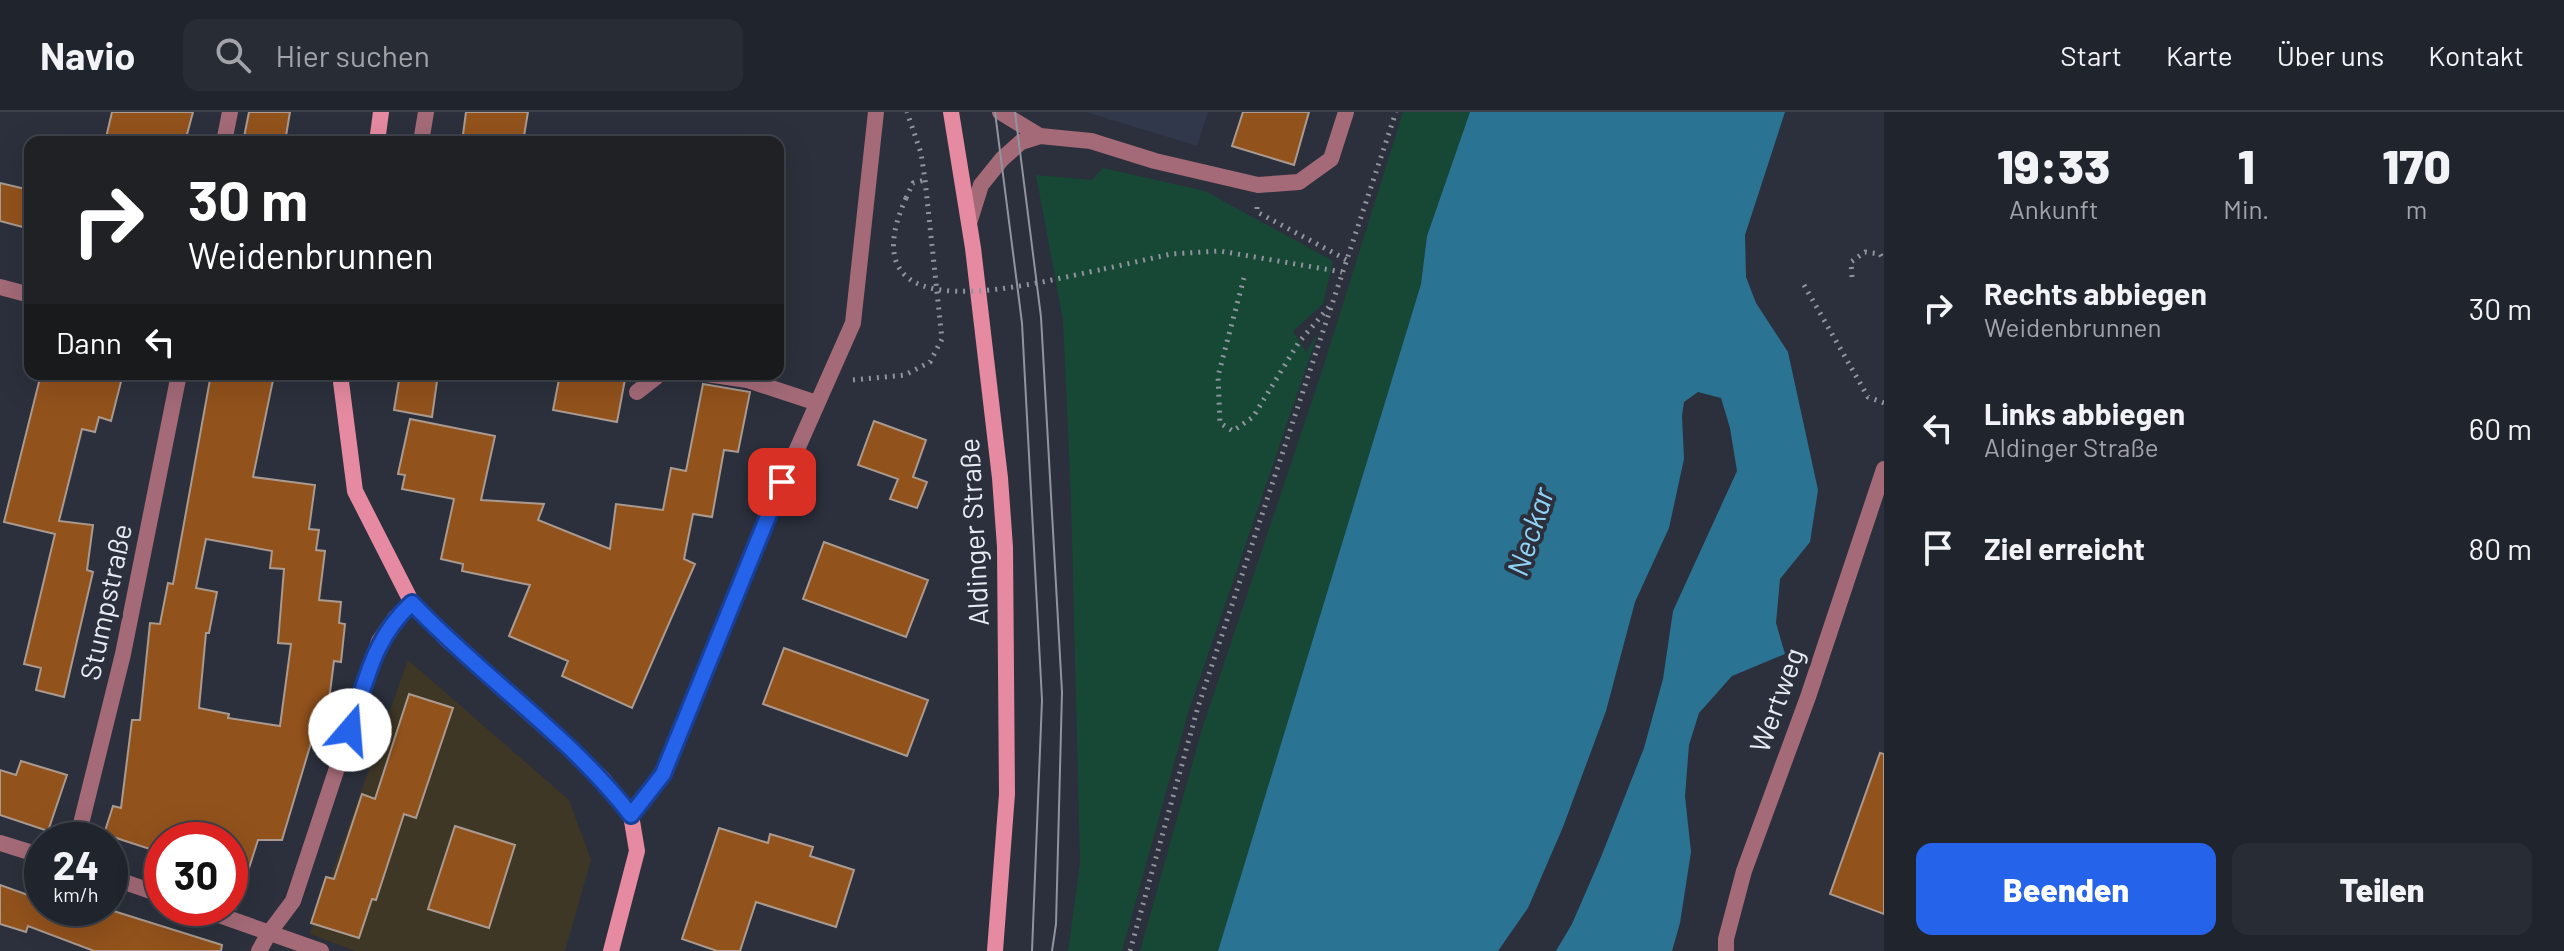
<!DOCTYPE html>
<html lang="de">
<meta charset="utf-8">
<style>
:root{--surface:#20242d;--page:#282c35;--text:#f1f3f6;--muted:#a2a4aa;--line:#3d4149;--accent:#2563eb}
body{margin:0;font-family:Barlow,sans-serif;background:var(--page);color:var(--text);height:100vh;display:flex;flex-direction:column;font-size:30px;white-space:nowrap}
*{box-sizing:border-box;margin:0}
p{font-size:26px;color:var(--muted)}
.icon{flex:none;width:44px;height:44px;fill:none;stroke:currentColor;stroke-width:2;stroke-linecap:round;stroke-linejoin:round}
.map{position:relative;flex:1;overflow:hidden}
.drawer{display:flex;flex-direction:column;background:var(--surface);width:680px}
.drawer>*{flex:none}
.top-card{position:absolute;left:24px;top:24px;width:760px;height:244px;border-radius:16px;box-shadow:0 8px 32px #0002,0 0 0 2px var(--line);background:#202124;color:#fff;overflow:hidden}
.speed{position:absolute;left:24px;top:710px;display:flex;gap:16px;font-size:40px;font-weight:700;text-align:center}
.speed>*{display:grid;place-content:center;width:104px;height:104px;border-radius:50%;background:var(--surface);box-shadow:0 8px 32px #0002,0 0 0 2px var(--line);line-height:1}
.speed small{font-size:20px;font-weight:400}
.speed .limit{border:12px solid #d22;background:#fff;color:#111}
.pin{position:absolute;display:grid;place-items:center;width:68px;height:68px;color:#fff;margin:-34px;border-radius:16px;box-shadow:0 4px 12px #0006}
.me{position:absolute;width:88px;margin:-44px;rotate:18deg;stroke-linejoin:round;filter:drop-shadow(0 0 6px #0008)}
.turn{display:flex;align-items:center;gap:28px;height:168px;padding:0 32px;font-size:36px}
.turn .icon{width:104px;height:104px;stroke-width:2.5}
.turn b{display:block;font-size:56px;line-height:68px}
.then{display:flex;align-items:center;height:76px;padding:0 32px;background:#0003;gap:16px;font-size:30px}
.eta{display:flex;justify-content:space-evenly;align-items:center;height:136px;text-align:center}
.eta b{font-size:48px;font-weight:800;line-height:56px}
.cta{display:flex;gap:16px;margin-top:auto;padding:16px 32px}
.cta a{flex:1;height:92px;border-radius:16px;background:var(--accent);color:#fff;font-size:32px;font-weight:800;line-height:92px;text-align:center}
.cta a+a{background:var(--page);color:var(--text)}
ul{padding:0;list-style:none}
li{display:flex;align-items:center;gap:24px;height:120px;padding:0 32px}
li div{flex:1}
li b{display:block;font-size:30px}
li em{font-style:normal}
header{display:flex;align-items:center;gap:48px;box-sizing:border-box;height:112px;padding:0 40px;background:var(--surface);border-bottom:2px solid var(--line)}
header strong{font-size:38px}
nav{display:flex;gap:44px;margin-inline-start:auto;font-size:28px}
.search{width:560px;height:72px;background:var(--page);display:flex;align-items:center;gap:20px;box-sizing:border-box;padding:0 28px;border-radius:16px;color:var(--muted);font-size:30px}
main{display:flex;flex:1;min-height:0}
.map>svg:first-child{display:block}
.built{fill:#32384b}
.education{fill:#3e3726}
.green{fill:#164835}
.water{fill:#2b7393}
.building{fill:#92521c;stroke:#aa9a90;stroke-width:2;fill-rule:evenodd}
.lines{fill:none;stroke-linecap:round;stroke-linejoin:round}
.path{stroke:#90949e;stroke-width:5;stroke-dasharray:2 6;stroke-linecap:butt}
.lane{stroke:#a46a78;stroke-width:16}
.street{stroke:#a46a78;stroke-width:16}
.secondary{stroke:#e58aa1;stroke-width:16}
.tram{stroke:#90949e;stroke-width:2}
.path-bridge{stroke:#90949e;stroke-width:5;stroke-dasharray:2 6;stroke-linecap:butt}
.route-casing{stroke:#184099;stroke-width:20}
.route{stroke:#2563eb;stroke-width:14}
.labels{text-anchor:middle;stroke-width:8;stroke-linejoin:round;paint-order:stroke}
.street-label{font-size:28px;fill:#e8ebf3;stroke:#2b303c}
.water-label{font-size:30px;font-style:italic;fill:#90d3f5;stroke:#2b303c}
</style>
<header>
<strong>Navio</strong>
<div class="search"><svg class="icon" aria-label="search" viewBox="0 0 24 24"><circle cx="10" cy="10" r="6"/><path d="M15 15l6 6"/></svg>Hier suchen</div>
<nav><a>Start</a><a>Karte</a><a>Über uns</a><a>Kontakt</a></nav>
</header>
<main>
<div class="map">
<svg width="1884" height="839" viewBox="0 0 1884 839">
<rect width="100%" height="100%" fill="#2b303c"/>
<!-- built -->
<path class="built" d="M 1086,0 L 1208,0 L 1197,34 Z"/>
<!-- education -->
<path class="education" d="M 408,548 L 569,688 L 591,748 L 565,839 L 355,839 L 310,822 Z"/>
<!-- green -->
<path class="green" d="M 1403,0 L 1470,0 L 1427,124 L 1421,172 L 1218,839 L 1140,839 L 1202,617 L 1321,262 Z
M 1103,56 L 1205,79 L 1333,149 L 1323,192 L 1293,219 L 1306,240 L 1318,221 L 1188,601 L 1122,839 L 1068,839 L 1080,751 L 1071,385 L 1063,208 L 1036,63 L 1092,68 Z"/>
<!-- water -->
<path class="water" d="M 1470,0 L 1785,0 L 1745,123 L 1746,165 L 1756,191 L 1788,240 L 1818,378 L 1810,430 L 1780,467 L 1776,511 L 1785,542 L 1732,564 L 1699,601 L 1689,633 L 1685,684 L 1691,740 L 1680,811 L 1672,839 L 1556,839 L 1572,812 L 1601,745 L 1644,636 L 1663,567 L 1673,499 L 1737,359 L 1730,316 L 1721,286 L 1698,280 L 1684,290 L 1682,304 L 1684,347 L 1669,416 L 1635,490 L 1606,599 L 1563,715 L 1528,796 L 1498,839 L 1218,839 L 1421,172 L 1427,124 Z"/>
<!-- building -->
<path class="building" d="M 112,0 L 193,0 L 185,30 L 105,30 Z
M 249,0 L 290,0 L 285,30 L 243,30 Z
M 466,0 L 528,0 L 523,30 L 462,30 Z
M 1243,0 L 1309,0 L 1294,53 L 1232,34 Z
M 0,71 L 30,78 L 30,117 L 0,109 Z
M 41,262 L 123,262 L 111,309 L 99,305 L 95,320 L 82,317 L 59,409 L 93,413 L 87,458 L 93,460 L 64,585 L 36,578 L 41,556 L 24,552 L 55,422 L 4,410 Z
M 211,262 L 244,262 L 273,268 L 253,365 L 315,373 L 309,417 L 319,418 L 316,438 L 325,439 L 319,488 L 341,490 L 339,511 L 345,512 L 341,550 L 334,549 L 327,604 L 316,603 L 311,631 L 282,728 L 258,728 L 236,797 L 230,795 L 230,728 L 162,728 L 159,740 L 104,722 L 113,694 L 121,696 L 132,608 L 140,608 L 150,511 L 160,512 L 168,471 L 173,472 ZM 206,427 L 272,439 L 270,456 L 284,457 L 278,531 L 291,532 L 280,614 L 228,606 L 229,602 L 199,596 L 206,521 L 209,521 L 217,480 L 196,476 Z
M 400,262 L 438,262 L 432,305 L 394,298 Z
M 560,262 L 626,262 L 617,310 L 553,298 Z
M 703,272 L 750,280 L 738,340 L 724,338 L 712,405 L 693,402 L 684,447 L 695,452 L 632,596 L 562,564 L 568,549 L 509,524 L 530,473 L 462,459 L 463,452 L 441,447 L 454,387 L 402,377 L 405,363 L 398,362 L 410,307 L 495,324 L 481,388 L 544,392 L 538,408 L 610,437 L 616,392 L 663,398 L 671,356 L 686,359 Z
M 874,309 L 926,328 L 913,365 L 927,370 L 917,396 L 890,387 L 898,367 L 858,353 Z
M 824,430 L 928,468 L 906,525 L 803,487 Z
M 784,536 L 928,588 L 907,644 L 763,592 Z
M 409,582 L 453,596 L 416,706 L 404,702 L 376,788 L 372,787 L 359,826 L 311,811 L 326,765 L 334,767 L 362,682 L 375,687 Z
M 1880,641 L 1884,642 L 1884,802 L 1830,782 Z
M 21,649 L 67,663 L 48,719 L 0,703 L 0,658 L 16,663 Z
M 455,714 L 515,733 L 489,816 L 428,797 Z
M 719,716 L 768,731 L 770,722 L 813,735 L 810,744 L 854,758 L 836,815 L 756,790 L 740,839 L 717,839 L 682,827 Z
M 0,773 L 42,788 L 42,796 L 104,796 L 222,833 L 221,839 L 94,839 L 28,814 L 26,820 L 0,812 Z"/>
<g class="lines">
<!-- path -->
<path class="path" d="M 906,86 L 913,71 L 925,68
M 1257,95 L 1257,100 L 1347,148
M 1104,157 L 1171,142 L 1220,139 L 1342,160
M 1852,165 L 1851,150 L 1865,140 L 1880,142 L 1884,149
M 1244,166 L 1218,264 L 1220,311 L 1233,319 L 1253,305 L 1299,230 L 1329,195
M 1804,173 L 1868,285 L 1884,291
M 853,268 L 905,263 L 930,250 L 942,227 L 925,68 L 921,41 L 907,0
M 1130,839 L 1198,595 L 1396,0"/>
<!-- lane -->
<path class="lane" d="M 1000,0 L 1040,24
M 970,108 L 981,73 L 1002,47 L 1021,30 L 1040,24 L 1091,29 L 1155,49 L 1258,73 L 1299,70 L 1331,47 L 1346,0
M 707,262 L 747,268 L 817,291
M 637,280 L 660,262
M 1726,839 L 1726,827 L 1744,759 L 1808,585 L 1884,357"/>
<!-- street -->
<path class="street" d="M 224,30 L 230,0
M 421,30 L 426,0
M 0,175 L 30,183
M 631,703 L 663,662 L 771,396 L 853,211 L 876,0
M 77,728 L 123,542 L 179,262
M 0,731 L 42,744
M 110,765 L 162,783
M 199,796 L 321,839
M 259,839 L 269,821 L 293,789 L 379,529 L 395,506 L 412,491"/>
<!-- secondary -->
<path class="secondary" d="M 951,0 L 973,136 L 1000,366 L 1005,435 L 1007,682 L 995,839
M 377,30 L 381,0
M 340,262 L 355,379 L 412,491 L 445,526 L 603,667 L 631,703 L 637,739 L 611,839"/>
<!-- tram -->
<path class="tram" d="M 995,0 L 1022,211 L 1042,588 L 1032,839
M 1015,0 L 1041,205 L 1062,580 L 1056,812 L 1052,839"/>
<!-- path-bridge -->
<path class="path-bridge" d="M 906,86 C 843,227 1036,170 1104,157"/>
</g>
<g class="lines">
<!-- route casing -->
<g class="route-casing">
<path id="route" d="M 350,618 C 366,570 373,526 412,491 C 482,565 569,623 631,703 L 663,662 L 782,370"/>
</g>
<!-- route -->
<use href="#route" class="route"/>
</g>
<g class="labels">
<!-- street labels -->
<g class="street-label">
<text transform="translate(974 420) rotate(-93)" y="10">Aldinger Straße</text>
<text transform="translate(106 490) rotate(-78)" y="10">Stumpstraße</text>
<text transform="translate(1777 588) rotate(-70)" y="10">Wertweg</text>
</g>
<!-- water labels -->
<g class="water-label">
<text transform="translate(1531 420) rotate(-72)" y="10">Neckar</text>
</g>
</g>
</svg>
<div class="speed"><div>24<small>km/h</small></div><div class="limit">30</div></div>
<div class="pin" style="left:782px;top:370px;background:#d93025"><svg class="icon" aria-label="arrive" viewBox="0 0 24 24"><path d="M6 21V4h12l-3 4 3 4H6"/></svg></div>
<svg class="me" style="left:350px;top:618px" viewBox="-20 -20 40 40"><circle r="19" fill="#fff"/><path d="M0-13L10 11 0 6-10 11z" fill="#2563eb"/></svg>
<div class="top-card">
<div class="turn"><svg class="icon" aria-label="right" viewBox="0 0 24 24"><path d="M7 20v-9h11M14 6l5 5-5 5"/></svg><div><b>30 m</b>Weidenbrunnen</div></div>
<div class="then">Dann<svg class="icon" aria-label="left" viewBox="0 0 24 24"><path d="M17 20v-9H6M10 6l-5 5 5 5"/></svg></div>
</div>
</div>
<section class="drawer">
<div class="eta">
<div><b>19:33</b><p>Ankunft</p></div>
<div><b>1</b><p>Min.</p></div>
<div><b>170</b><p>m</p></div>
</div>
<ul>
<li><svg class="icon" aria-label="right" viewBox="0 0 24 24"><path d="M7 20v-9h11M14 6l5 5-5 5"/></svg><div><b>Rechts abbiegen</b><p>Weidenbrunnen</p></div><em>30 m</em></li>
<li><svg class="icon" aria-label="left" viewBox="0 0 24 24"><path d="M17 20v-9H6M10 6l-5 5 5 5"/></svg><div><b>Links abbiegen</b><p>Aldinger Straße</p></div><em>60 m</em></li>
<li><svg class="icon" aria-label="arrive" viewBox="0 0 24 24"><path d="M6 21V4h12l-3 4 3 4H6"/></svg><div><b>Ziel erreicht</b></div><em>80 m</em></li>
</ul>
<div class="cta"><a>Beenden</a><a>Teilen</a></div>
</section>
</main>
